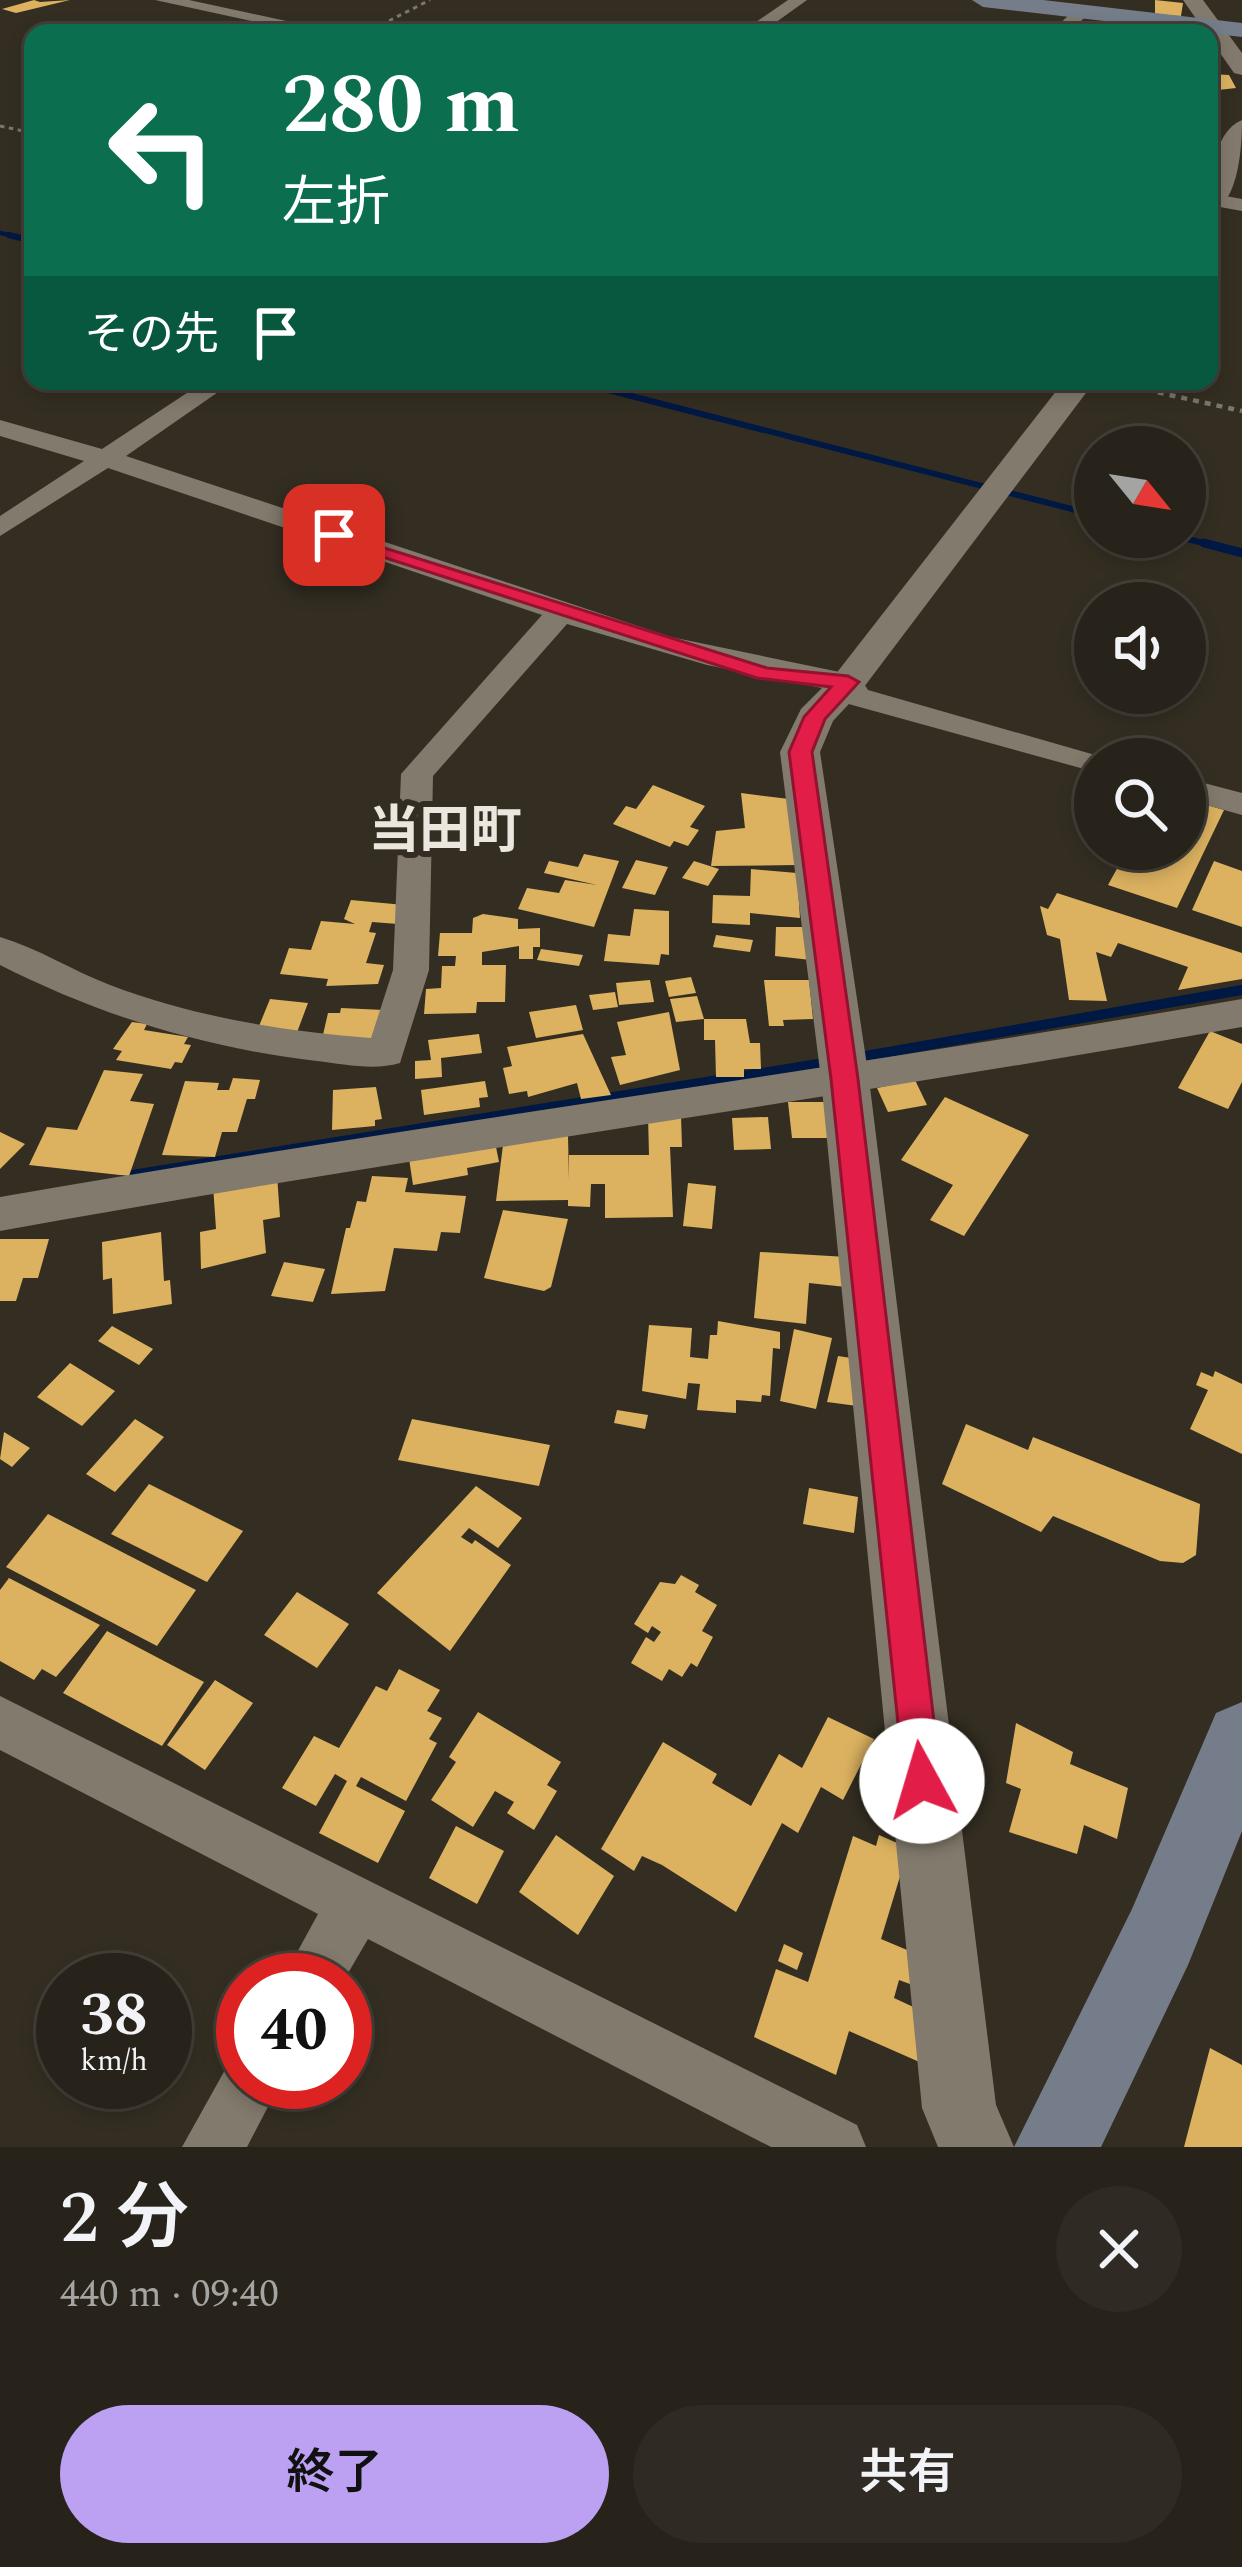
<!DOCTYPE html>
<html lang="ja">
<meta charset="utf-8">
<style>
:root{--surface:#27221a;--page:#2f2a23;--text:#f1f3f6;--muted:#a4a4a2;--line:#433f39;--accent:#bca0f2}
body{margin:0;font-family:Spectral,"Noto Sans JP",serif;background:var(--page);color:var(--text);height:100vh;display:flex;flex-direction:column;font-size:45px;white-space:nowrap}
*{box-sizing:border-box;margin:0}
p{font-size:39px;color:var(--muted)}
.icon{flex:none;width:66px;height:66px;fill:none;stroke:currentColor;stroke-width:2;stroke-linecap:round;stroke-linejoin:round}
.map{position:relative;height:2147px;overflow:hidden}
.side{display:flex;flex-direction:column;background:var(--surface);flex:1}
.side>*{flex:none}
.guide{position:absolute;left:24px;top:24px;width:1194px;height:366px;border-radius:24px;box-shadow:0 6px 18px #0003,0 0 0 3px var(--line);background:#0b6e4f;color:#fff;overflow:hidden}
.needle{width:78px;rotate:120deg}
.controls{position:absolute;left:1074px;top:426px;display:grid;gap:24px}
.controls a{display:grid;place-items:center;width:132px;height:132px;border-radius:50%;background:var(--surface);box-shadow:0 6px 18px #0003,0 0 0 3px var(--line);font-size:60px}
.speed{position:absolute;left:36px;top:1953px;display:flex;gap:24px;font-size:60px;font-weight:700;text-align:center}
.speed>*{display:grid;place-content:center;width:156px;height:156px;border-radius:50%;background:var(--surface);box-shadow:0 6px 18px #0003,0 0 0 3px var(--line);line-height:1}
.speed small{font-size:30px;font-weight:400}
.speed .limit{border:18px solid #d22;background:#fff;color:#111}
.pin{position:absolute;display:grid;place-items:center;width:102px;height:102px;color:#fff;margin:-51px;border-radius:24px;box-shadow:0 6px 18px #0006}
.me{position:absolute;width:132px;margin:-66px;rotate:354deg;stroke-linejoin:round;filter:drop-shadow(0 0 9px #0008)}
.turn{display:flex;align-items:center;gap:42px;height:252px;padding:0 60px;font-size:54px}
.turn .icon{width:156px;height:156px;stroke-width:2.5}
.turn b{display:block;font-size:84px;line-height:102px}
.then{display:flex;align-items:center;height:114px;padding:0 60px;background:#0003;gap:24px;font-size:45px}
.round{display:grid;place-items:center;flex:none;width:126px;height:126px;border-radius:63px;background:var(--page)}
.head{display:flex;align-items:center;justify-content:space-between;height:204px;padding:0 60px}
h1{font-size:72px;font-weight:600;line-height:90px}
.cta{display:flex;gap:24px;margin-top:auto;padding:24px 60px}
.cta a{flex:1;height:138px;border-radius:72px;background:var(--accent);color:#111;font-size:48px;font-weight:600;line-height:138px;text-align:center}
.cta a+a{background:var(--page);color:var(--text)}
.map>svg:first-child{display:block}
.lines{fill:none;stroke-linecap:round;stroke-linejoin:round}
.stream-far3{stroke:#001844;stroke-width:4.5}
.stream-far2{stroke:#001844;stroke-width:6}
.stream-far1{stroke:#001844;stroke-width:9}
.stream{stroke:#001844;stroke-width:10}
.building{fill:#dcb260}
.path-far1{stroke:#7c776d;stroke-width:3;stroke-dasharray:4.5 4.5;stroke-linecap:butt}
.path{stroke:#7c776d;stroke-width:4.5;stroke-dasharray:6 6;stroke-linecap:butt}
.minor{fill:#827a6c;fill-rule:evenodd}
.tertiary{fill:#827a6c;fill-rule:evenodd}
.secondary{fill:#747d89;fill-rule:evenodd}
.route{fill:#e11d48;stroke:#92132f;stroke-width:3}
.labels{text-anchor:middle;stroke-width:12;stroke-linejoin:round;paint-order:stroke}
.quarter-label{font-size:51px;font-weight:bold;fill:#ebe7df;stroke:#342e22}
</style>
<div class="map">
<svg width="1242" height="2147" viewBox="0 0 1242 2147">
<rect width="100%" height="100%" fill="#342e22"/>
<g class="lines">
<!-- stream-far3 -->
<path class="stream-far3" d="M 0,233 L 22,238"/>
<!-- stream-far2 -->
<path class="stream-far2" d="M 9,235 L 33,241
M 573,381 L 1095,515
M 1179,537 L 1216,546"/>
<!-- stream-far1 -->
<path class="stream-far1" d="M 1204,543 L 1242,553"/>
<!-- stream -->
<path class="stream" d="M 854,1058 L 1242,990
M 126,1176 L 830,1062"/>
</g>
<!-- building -->
<path class="building" d="M 34,0 L 40,2 L 70,0 L 16,13 L 2,9 Z
M 1155,0 L 1183,3 L 1181,16 L 1155,15 Z
M 1209,74 L 1229,75 L 1236,88 L 1209,91 Z
M 653,785 L 705,806 L 690,827 L 699,830 L 688,846 L 674,841 L 670,847 L 613,824 L 626,806 L 636,809 Z
M 741,793 L 789,799 L 797,865 L 711,866 L 716,831 L 745,828 Z
M 1186,799 L 1224,810 L 1177,908 L 1108,885 L 1124,856 L 1146,863 L 1154,849 L 1185,849 Z
M 584,854 L 619,861 L 594,927 L 518,909 L 527,888 L 559,893 L 565,880 L 597,885 L 544,873 L 549,861 L 578,867 Z
M 636,860 L 668,867 L 655,895 L 622,888 Z
M 694,861 L 719,869 L 708,886 L 682,878 Z
M 1214,861 L 1242,871 L 1242,927 L 1192,910 Z
M 751,869 L 797,873 L 800,918 L 750,913 L 750,925 L 712,923 L 713,895 L 750,896 Z
M 1057,893 L 1242,953 L 1242,979 L 1178,990 L 1188,967 L 1118,943 L 1111,957 L 1096,952 L 1107,1001 L 1069,1000 L 1060,939 L 1047,935 L 1040,906 L 1048,909 Z
M 351,900 L 404,905 L 398,924 L 372,922 L 369,932 L 376,933 L 366,963 L 384,965 L 378,984 L 326,986 L 328,979 L 280,974 L 289,948 L 311,950 L 321,921 L 355,924 L 344,919 Z
M 634,909 L 669,911 L 669,955 L 661,954 L 659,965 L 604,961 L 608,934 L 630,936 Z
M 483,914 L 518,919 L 518,929 L 540,928 L 540,947 L 533,947 L 533,959 L 519,959 L 519,946 L 482,952 L 482,965 L 506,965 L 505,1002 L 477,1002 L 476,1013 L 424,1014 L 426,989 L 441,988 L 442,966 L 455,966 L 456,956 L 438,956 L 440,933 L 472,933 L 473,918 Z
M 776,927 L 806,927 L 811,960 L 775,956 Z
M 716,935 L 753,940 L 750,952 L 713,947 Z
M 541,949 L 583,955 L 579,966 L 537,960 Z
M 691,977 L 696,993 L 669,997 L 665,981 Z
M 650,980 L 654,1002 L 619,1005 L 616,983 Z
M 764,980 L 809,980 L 813,1019 L 783,1020 L 784,1026 L 769,1026 Z
M 615,992 L 618,1007 L 593,1010 L 589,995 Z
M 697,996 L 704,1019 L 676,1022 L 670,999 Z
M 270,999 L 308,1003 L 296,1035 L 257,1031 Z
M 576,1005 L 583,1030 L 536,1038 L 529,1012 Z
M 341,1008 L 384,1010 L 378,1041 L 322,1039 L 328,1013 L 340,1013 Z
M 669,1012 L 680,1070 L 620,1085 L 611,1057 L 626,1055 L 617,1022 Z
M 704,1019 L 746,1019 L 750,1043 L 760,1043 L 761,1069 L 744,1069 L 744,1077 L 716,1077 L 715,1040 L 704,1040 Z
M 132,1022 L 147,1024 L 144,1030 L 188,1037 L 184,1044 L 191,1045 L 182,1063 L 175,1062 L 171,1069 L 116,1060 L 122,1051 L 113,1049 Z
M 1210,1031 L 1242,1044 L 1242,1082 L 1228,1109 L 1178,1088 Z
M 479,1034 L 482,1053 L 441,1058 L 442,1077 L 415,1079 L 415,1061 L 431,1060 L 428,1040 Z
M 583,1034 L 611,1095 L 581,1099 L 577,1083 L 528,1097 L 527,1091 L 509,1094 L 503,1068 L 512,1066 L 507,1047 Z
M 104,1070 L 143,1074 L 130,1101 L 154,1104 L 129,1176 L 29,1165 L 47,1127 L 77,1130 Z
M 233,1078 L 260,1080 L 255,1099 L 247,1099 L 237,1132 L 222,1132 L 215,1157 L 162,1155 L 185,1081 L 219,1083 L 217,1090 L 229,1090 Z
M 915,1080 L 927,1105 L 888,1112 L 877,1088 Z
M 485,1081 L 488,1097 L 479,1098 L 480,1107 L 424,1115 L 421,1090 Z
M 376,1087 L 382,1119 L 375,1120 L 375,1126 L 332,1130 L 333,1090 Z
M 945,1097 L 1029,1135 L 964,1236 L 930,1220 L 953,1185 L 901,1160 Z
M 788,1102 L 826,1102 L 830,1138 L 792,1138 Z
M 648,1115 L 681,1116 L 682,1147 L 670,1147 L 673,1217 L 605,1218 L 605,1184 L 591,1184 L 590,1207 L 568,1206 L 568,1200 L 496,1201 L 504,1137 L 568,1136 L 569,1180 L 569,1155 L 649,1155 Z
M 768,1117 L 771,1149 L 734,1150 L 732,1118 Z
M 0,1132 L 25,1144 L 0,1169 Z
M 494,1137 L 499,1162 L 467,1168 L 468,1175 L 413,1185 L 408,1152 Z
M 277,1175 L 280,1217 L 263,1220 L 266,1253 L 201,1269 L 200,1232 L 216,1229 L 213,1185 Z
M 372,1176 L 408,1178 L 405,1192 L 466,1196 L 460,1233 L 441,1232 L 437,1251 L 394,1248 L 385,1291 L 331,1294 L 346,1228 L 350,1228 L 357,1201 L 366,1202 Z
M 688,1183 L 716,1186 L 712,1229 L 683,1226 Z
M 503,1210 L 568,1219 L 551,1287 L 544,1291 L 484,1278 Z
M 161,1232 L 164,1281 L 170,1280 L 172,1304 L 113,1314 L 112,1278 L 103,1280 L 102,1242 Z
M 0,1239 L 49,1239 L 38,1278 L 23,1278 L 16,1301 L 0,1301 Z
M 760,1252 L 847,1257 L 846,1287 L 809,1283 L 806,1324 L 754,1318 Z
M 284,1262 L 325,1269 L 313,1302 L 271,1296 Z
M 718,1321 L 780,1332 L 780,1349 L 773,1348 L 770,1396 L 762,1395 L 761,1402 L 736,1400 L 736,1413 L 697,1410 L 700,1384 L 688,1383 L 686,1399 L 642,1391 L 649,1325 L 692,1328 L 690,1357 L 708,1359 L 710,1335 L 717,1335 Z
M 112,1326 L 153,1349 L 139,1365 L 98,1341 Z
M 794,1329 L 832,1338 L 816,1409 L 780,1401 Z
M 838,1356 L 858,1359 L 865,1407 L 827,1402 Z
M 70,1363 L 115,1391 L 82,1426 L 37,1397 Z
M 1215,1371 L 1242,1384 L 1242,1454 L 1190,1429 L 1208,1390 L 1196,1385 L 1201,1372 L 1213,1377 Z
M 617,1410 L 648,1415 L 645,1429 L 614,1423 Z
M 135,1419 L 164,1437 L 115,1492 L 86,1474 Z
M 412,1419 L 550,1445 L 539,1486 L 398,1460 Z
M 966,1424 L 1028,1450 L 1033,1437 L 1200,1504 L 1196,1555 L 1183,1563 L 1160,1561 L 1053,1516 L 1041,1532 L 942,1484 Z
M 4,1432 L 30,1448 L 12,1467 L 0,1459 Z
M 149,1484 L 243,1531 L 207,1582 L 111,1534 Z
M 476,1486 L 522,1518 L 498,1548 L 469,1528 L 461,1537 L 472,1544 L 475,1540 L 511,1565 L 450,1651 L 377,1593 Z
M 809,1488 L 858,1497 L 854,1533 L 803,1524 Z
M 48,1514 L 196,1590 L 157,1646 L 6,1567 Z
M 681,1575 L 699,1585 L 695,1592 L 717,1605 L 702,1631 L 713,1637 L 697,1667 L 691,1663 L 682,1677 L 669,1669 L 662,1681 L 631,1663 L 646,1637 L 654,1642 L 661,1632 L 652,1626 L 648,1633 L 634,1624 L 660,1582 L 675,1584 Z
M 9,1578 L 100,1625 L 56,1677 L 42,1669 L 34,1680 L 0,1661 L 0,1590 Z
M 297,1592 L 349,1624 L 317,1668 L 264,1635 Z
M 107,1631 L 204,1682 L 162,1746 L 63,1693 Z
M 399,1669 L 440,1690 L 427,1711 L 442,1718 L 429,1739 L 437,1743 L 406,1801 L 361,1777 L 356,1786 L 405,1811 L 378,1863 L 319,1833 L 347,1781 L 335,1774 L 316,1806 L 282,1788 L 314,1736 L 339,1748 L 376,1686 L 387,1691 Z
M 215,1680 L 253,1703 L 205,1770 L 167,1745 Z
M 478,1712 L 561,1762 L 547,1785 L 557,1791 L 534,1830 L 507,1813 L 514,1802 L 495,1791 L 473,1827 L 431,1800 L 456,1762 L 449,1757 Z
M 828,1717 L 874,1739 L 843,1800 L 821,1787 L 798,1833 L 782,1823 L 736,1912 L 662,1865 L 642,1856 L 634,1871 L 601,1849 L 663,1742 L 717,1774 L 712,1783 L 751,1806 L 779,1754 L 802,1768 Z
M 1016,1723 L 1073,1752 L 1070,1764 L 1128,1788 L 1117,1839 L 1084,1825 L 1077,1854 L 1009,1832 L 1021,1789 L 1006,1783 Z
M 456,1826 L 504,1851 L 477,1904 L 429,1878 Z
M 556,1835 L 614,1876 L 578,1935 L 519,1892 Z
M 879,1835 L 904,1846 L 905,1860 L 881,1939 L 919,1955 L 921,1988 L 899,1980 L 894,1998 L 922,2011 L 924,2064 L 849,2031 L 836,2075 L 754,2037 L 776,1969 L 808,1982 L 853,1836 L 876,1846 Z
M 784,1944 L 803,1953 L 797,1970 L 778,1961 Z
M 1210,2048 L 1242,2065 L 1242,2147 L 1184,2147 Z"/>
<g class="lines">
<!-- path-far1 -->
<path class="path-far1" d="M 365,33 L 430,0
M 0,126 L 33,133"/>
<!-- path -->
<path class="path" d="M 1111,382 L 1242,411"/>
<!-- minor -->
<path class="minor" d="M 155,0 L 189,0 L 342,33 L 307,33 Z
M 788,0 L 807,0 L 761,33 L 740,33 Z
M 1073,11 L 1087,15 L 1069,33 L 1050,33 Z
M 1209,193 L 1242,199 L 1242,211 L 1209,205 Z
M 205,381 L 234,381 L 126,456 L 671,637 L 859,676 L 868,690 L 1109,759 L 1095,759 L 1095,772 L 845,703 L 837,691 L 707,665 L 567,624 L 433,776 L 429,970 L 400,1063 C 374,1071 343,1064 317,1061 C 205,1048 101,1016 0,965 L 0,937 C 38,948 73,971 110,985 C 194,1017 282,1031 371,1038 L 393,970 L 401,774 L 542,615 L 108,468 L 0,536 L 0,516 L 84,461 L 0,436 L 0,420 L 102,449 Z
M 1185,778 L 1242,793 L 1242,815 L 1185,799 Z
M 1242,999 L 1242,1027 C 829,1100 413,1156 0,1231 L 0,1197 C 413,1125 829,1071 1242,999 Z
M 0,1696 L 857,2125 L 866,2147 L 771,2147 L 368,1939 L 344,1980 L 282,1980 L 318,1914 L 0,1750 Z
M 243,2055 L 243,2082 L 281,2082 L 247,2147 L 182,2147 L 230,2061 Z"/>
<!-- tertiary -->
<path class="tertiary" d="M 1183,0 L 1203,0 L 1242,53 L 1242,75 L 1234,73 Z
M 1242,120 C 1242,147 1239,204 1209,214 C 1209,186 1212,132 1242,120 Z
M 1064,381 L 1095,381 L 861,691 L 833,721 L 820,752 L 869,1079 L 996,2105 L 1014,2147 L 938,2147 L 922,2108 L 821,1079 L 780,752 L 801,709 L 835,675 Z"/>
<!-- secondary -->
<path class="secondary" d="M 972,0 L 1043,0 L 1242,23 L 1242,37 L 983,7 Z
M 1242,1702 L 1242,1831 L 1188,1965 L 1101,2147 L 1014,2147 L 1132,1909 L 1216,1713 Z"/>
</g>
<!-- route -->
<path class="route" d="M 327,530 L 767,668 L 848,676 L 859,682 L 825,719 L 812,752 L 858,1079 L 941,1781 L 936,1794 L 922,1800 L 909,1794 L 904,1781 L 831,1079 L 789,752 L 804,717 L 831,687 L 757,678 L 327,539 Z"/>
<g class="labels">
<!-- quarter labels -->
<g class="quarter-label">
<text x="445" y="847">当田町</text>
</g>
</g>
</svg>
<div class="controls">
<a><svg class="needle" viewBox="-14 -14 28 28"><path d="M0-13l5 13h-10z" fill="#e53935"/><path d="M0 13l5-13h-10z" fill="#a4a4a2"/></svg></a>
<a><svg class="icon" aria-label="sound" viewBox="0 0 24 24"><path d="M4 9h4l5-4v14l-5-4H4zM17 9q2 3 0 6"/></svg></a>
<a><svg class="icon" aria-label="search" viewBox="0 0 24 24"><circle cx="10" cy="10" r="6"/><path d="M15 15l6 6"/></svg></a>
</div>
<div class="speed"><div>38<small>km/h</small></div><div class="limit">40</div></div>
<div class="pin" style="left:334px;top:535px;background:#d93025"><svg class="icon" aria-label="arrive" viewBox="0 0 24 24"><path d="M6 21V4h12l-3 4 3 4H6"/></svg></div>
<svg class="me" style="left:922px;top:1781px" viewBox="-20 -20 40 40"><circle r="19" fill="#fff"/><path d="M0-13L10 11 0 6-10 11z" fill="#e11d48"/></svg>
<div class="guide">
<div class="turn"><svg class="icon" aria-label="left" viewBox="0 0 24 24"><path d="M17 20v-9H6M10 6l-5 5 5 5"/></svg><div><b>280 m</b>左折</div></div>
<div class="then">その先<svg class="icon" aria-label="arrive" viewBox="0 0 24 24"><path d="M6 21V4h12l-3 4 3 4H6"/></svg></div>
</div>
</div>
<section class="side">
<div class="head"><div><h1>2 分</h1><p>440 m · 09:40</p></div><a class="round"><svg class="icon" aria-label="close" viewBox="0 0 24 24"><path d="M6 6l12 12M18 6L6 18"/></svg></a></div>
<div class="cta"><a>終了</a><a>共有</a></div>
</section>
